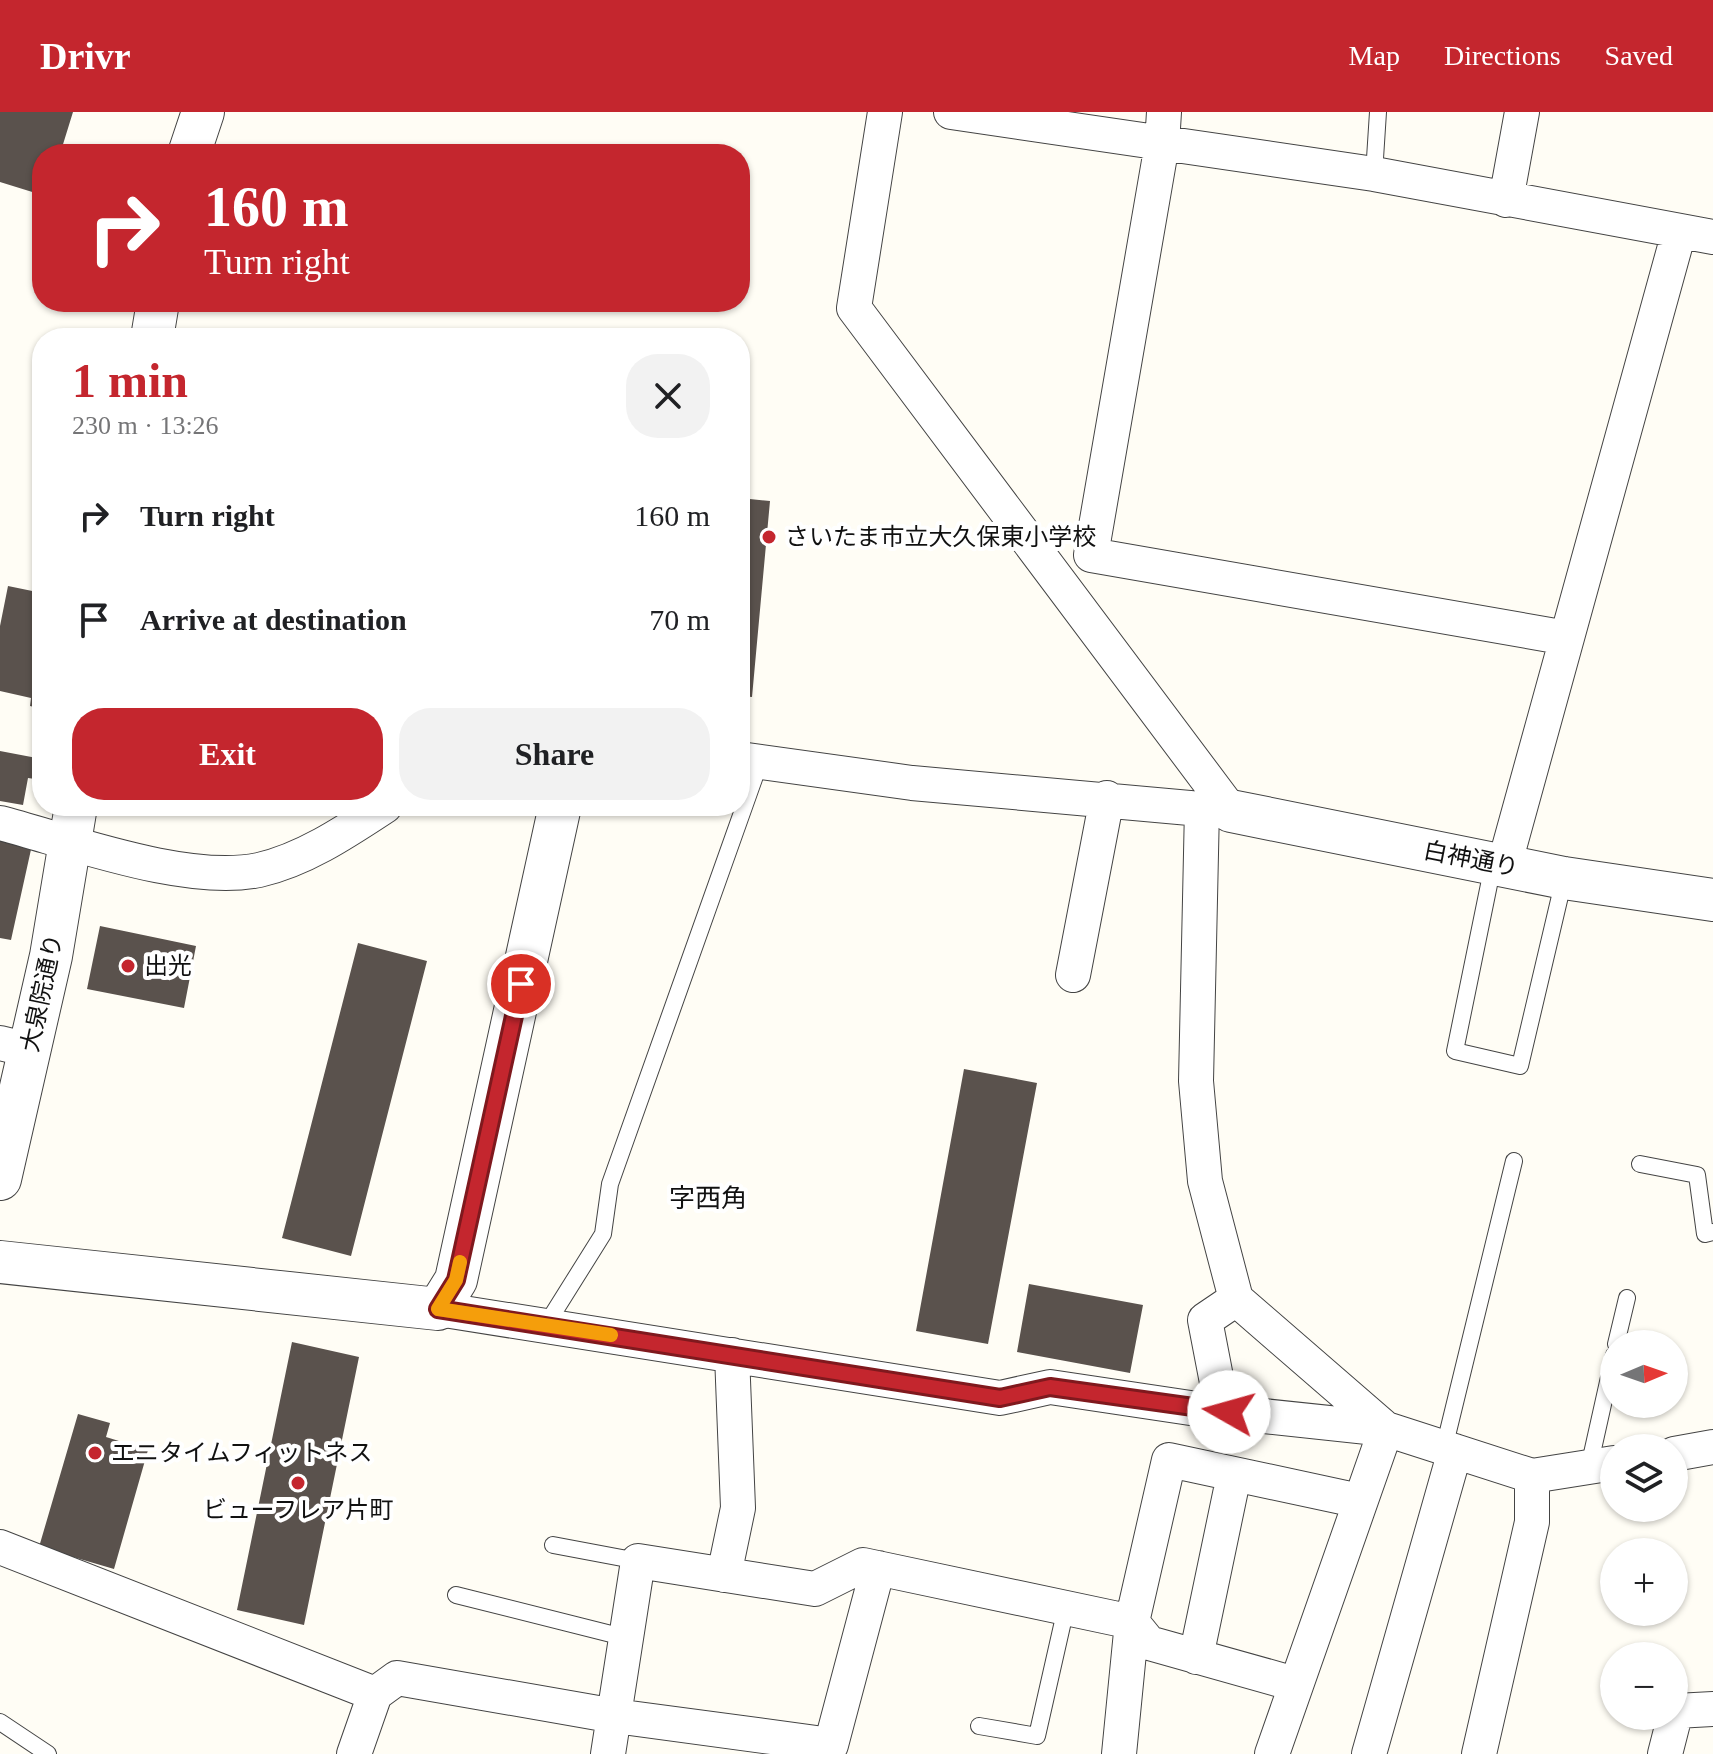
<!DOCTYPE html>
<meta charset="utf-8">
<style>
:root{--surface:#fff;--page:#f2f2f2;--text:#202124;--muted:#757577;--accent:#c4262e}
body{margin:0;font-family:"Times New Roman","Noto Sans JP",serif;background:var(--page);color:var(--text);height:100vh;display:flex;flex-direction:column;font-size:30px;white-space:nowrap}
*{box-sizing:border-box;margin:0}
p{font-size:26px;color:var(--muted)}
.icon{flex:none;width:44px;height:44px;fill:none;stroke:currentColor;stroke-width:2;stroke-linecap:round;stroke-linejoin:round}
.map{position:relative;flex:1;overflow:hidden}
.panel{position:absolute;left:32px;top:216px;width:718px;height:488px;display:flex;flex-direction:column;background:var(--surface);border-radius:32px;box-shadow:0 2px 6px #0004}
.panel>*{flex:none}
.hud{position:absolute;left:32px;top:32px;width:718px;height:168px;border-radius:32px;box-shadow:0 2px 6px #0004;background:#c4262e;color:#fff;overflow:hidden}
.needle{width:52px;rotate:88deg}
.buttons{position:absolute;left:1600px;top:1218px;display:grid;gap:16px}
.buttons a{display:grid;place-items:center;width:88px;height:88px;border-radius:50%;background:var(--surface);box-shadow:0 2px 6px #0004;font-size:40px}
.pin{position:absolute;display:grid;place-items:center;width:68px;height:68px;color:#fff;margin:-34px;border:4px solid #fff;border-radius:50%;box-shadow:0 2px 8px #0007}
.me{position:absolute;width:88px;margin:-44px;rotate:277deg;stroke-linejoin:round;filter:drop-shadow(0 0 6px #0008)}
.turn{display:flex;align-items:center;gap:28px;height:168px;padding:0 40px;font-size:36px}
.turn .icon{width:104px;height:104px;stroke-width:2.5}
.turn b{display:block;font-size:56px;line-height:68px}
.round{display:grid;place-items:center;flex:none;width:84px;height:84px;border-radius:32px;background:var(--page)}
.overview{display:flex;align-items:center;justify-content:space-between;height:136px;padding:0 40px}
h1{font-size:48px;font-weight:700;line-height:60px;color:var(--accent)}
.primary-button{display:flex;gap:16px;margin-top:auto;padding:16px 40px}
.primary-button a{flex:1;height:92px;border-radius:32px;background:var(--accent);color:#fff;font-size:32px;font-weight:700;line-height:92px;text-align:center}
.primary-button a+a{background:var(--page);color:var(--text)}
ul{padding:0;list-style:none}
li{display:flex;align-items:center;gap:24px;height:104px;padding:0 40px}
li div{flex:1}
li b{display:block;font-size:30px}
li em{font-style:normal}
header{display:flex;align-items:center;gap:48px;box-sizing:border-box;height:112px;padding:0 40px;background:var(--accent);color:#fff}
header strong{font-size:38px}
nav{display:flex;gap:44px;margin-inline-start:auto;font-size:28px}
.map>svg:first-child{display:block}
.building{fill:#5a524d}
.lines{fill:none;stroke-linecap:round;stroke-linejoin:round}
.service-casing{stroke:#444;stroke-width:18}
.minor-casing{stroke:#444;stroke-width:36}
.tertiary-casing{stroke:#444;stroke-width:44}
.service{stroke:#fff;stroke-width:16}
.minor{stroke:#fff;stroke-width:34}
.tertiary{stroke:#fff;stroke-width:42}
.route-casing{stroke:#7f191e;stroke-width:20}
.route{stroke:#c4262e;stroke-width:14}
.slow{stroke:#f59e0b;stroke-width:14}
.poi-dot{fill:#c4262e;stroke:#fff;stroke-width:3}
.labels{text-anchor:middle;stroke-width:8;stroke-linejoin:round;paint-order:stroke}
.poi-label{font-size:24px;fill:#111;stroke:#fff;text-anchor:start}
.street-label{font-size:24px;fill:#111;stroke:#fff}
.neighbourhood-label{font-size:26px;fill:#111;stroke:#fff}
</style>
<header>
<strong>Drivr</strong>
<nav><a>Map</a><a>Directions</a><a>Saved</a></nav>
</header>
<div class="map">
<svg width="1713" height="1642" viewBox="0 0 1713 1642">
<rect width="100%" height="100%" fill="#fffdf5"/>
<!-- building -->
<path class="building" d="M 0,0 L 73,0 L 60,42 L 42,42 L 42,83 L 0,70 Z
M 740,386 L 770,389 L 752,585 L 740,584 Z
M 8,474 L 42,481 L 42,554 L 36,583 L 42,585 L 42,597 L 30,594 L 31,586 L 0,579 L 0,514 Z
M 0,639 L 42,647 L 42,668 L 28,666 L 23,693 L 0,689 Z
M 0,727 L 32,733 L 11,828 L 0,826 Z
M 100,814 L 196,834 L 184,896 L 87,877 Z
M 358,831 L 427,849 L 351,1144 L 282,1126 Z
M 964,957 L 1037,971 L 988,1232 L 916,1219 Z
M 1029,1172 L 1143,1193 L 1130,1261 L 1017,1240 Z
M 292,1230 L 359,1245 L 304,1513 L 237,1498 Z
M 78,1302 L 110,1311 L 106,1325 L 148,1338 L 114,1457 L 39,1435 Z"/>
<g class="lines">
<!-- service casing -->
<g class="service-casing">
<path id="service" d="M 1374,62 L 1378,0
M 1493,753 L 1455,939 L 1520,954 L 1564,767
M 1640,1052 L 1697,1063 L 1705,1122 L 1713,1120
M 546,1213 L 603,1122 L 610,1072 L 760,650
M 1616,1232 L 1627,1186
M 1444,1336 L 1514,1049
M 1589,1355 L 1614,1243
M 553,1433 L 638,1449
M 456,1483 L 627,1526
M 0,1610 L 48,1642
M 979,1614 L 1037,1624 L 1066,1496"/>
</g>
<!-- minor casing -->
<g class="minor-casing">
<path id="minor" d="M 885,0 L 854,196 L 1231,699
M 951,0 L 1374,62 L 1713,125
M 1164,0 L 1162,32 L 1091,443 L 1567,526
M 1506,88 L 1522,0
M 740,647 L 912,671 L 1223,699
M 1202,696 L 1196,969 L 1205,1069 L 1236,1187 L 1386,1317 L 1532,1364 L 1614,1351
M 0,711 C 72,730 187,773 259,758 C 304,748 347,719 385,694
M 1504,754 L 1679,120
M 1073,863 L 1107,686
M 0,931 L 29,938
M 438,1197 L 1000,1286 L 1050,1275 L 1197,1297 L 1220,1286 L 1205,1208 L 1236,1187
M 1197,1297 L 1386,1317 L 1272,1642
M 1674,1342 L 1713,1335
M 0,1435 L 375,1582 L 354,1642
M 724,1463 L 738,1396 L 732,1243
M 1196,1545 L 1234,1363
M 375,1582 L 397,1566 L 615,1604 L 831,1633 L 878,1456
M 608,1642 L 638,1449 L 815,1477 L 863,1453 L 1132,1510 L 1149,1531 L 1295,1572
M 1119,1642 L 1132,1510 L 1169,1348 L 1360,1389
M 1369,1642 L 1455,1339
M 1479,1642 L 1532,1410 L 1532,1364
M 1665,1642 L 1676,1599 L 1713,1597"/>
</g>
<!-- tertiary casing -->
<g class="tertiary-casing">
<path id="tertiary" d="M 189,42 L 203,0
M 152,226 L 158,190
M 1231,699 L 1564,766 L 1713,788
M 0,1067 L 51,844 L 76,694
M 0,1150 L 438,1197 L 456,1168 L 560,694"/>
</g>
<!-- service -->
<use href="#service" class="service"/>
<!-- minor -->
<use href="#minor" class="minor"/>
<!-- tertiary -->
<use href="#tertiary" class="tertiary"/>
</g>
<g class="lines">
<!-- route casing -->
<g class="route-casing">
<path id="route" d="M 521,872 L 456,1168 L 438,1197 L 1000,1286 L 1050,1275 L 1229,1300"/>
</g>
<!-- route -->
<use href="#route" class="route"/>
<!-- slow -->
<path class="slow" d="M 460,1150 L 456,1168 L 438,1197 L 611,1223"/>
</g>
<!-- markers -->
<g class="poi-dot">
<circle cx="769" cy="425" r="8"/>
<circle cx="128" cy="854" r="8"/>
<circle cx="95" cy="1341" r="8"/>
<circle cx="298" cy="1371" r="8"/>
</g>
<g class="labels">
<!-- poi labels -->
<g class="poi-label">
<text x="785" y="433">さいたま市立大久保東小学校</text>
<text x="144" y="862">出光</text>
<text x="111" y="1349">エニタイムフィットネス</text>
<text x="298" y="1406" text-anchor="middle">ビューフレア片町</text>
</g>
<!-- street labels -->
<g class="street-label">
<text transform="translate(1471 747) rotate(11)" y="8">白神通り</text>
<text transform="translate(42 881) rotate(-78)" y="8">大泉院通り</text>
</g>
<!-- neighbourhood labels -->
<g class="neighbourhood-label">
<text x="708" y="1095">字西角</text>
</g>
</g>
</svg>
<div class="buttons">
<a><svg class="needle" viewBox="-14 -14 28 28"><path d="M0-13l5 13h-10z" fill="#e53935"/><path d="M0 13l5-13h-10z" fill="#757577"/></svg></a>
<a><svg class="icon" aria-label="layers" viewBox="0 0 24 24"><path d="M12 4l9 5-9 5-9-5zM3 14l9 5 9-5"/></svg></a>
<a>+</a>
<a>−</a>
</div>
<div class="pin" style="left:521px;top:872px;background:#d93025"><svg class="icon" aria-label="arrive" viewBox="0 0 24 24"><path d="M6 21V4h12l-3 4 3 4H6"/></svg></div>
<svg class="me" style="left:1229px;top:1300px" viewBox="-20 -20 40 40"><circle r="19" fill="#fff"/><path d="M0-13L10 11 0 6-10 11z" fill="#c4262e"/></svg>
<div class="hud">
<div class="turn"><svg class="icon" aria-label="right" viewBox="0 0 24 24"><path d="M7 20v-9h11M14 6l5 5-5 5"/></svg><div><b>160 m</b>Turn right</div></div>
</div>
<section class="panel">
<div class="overview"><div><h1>1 min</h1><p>230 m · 13:26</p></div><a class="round"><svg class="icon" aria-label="close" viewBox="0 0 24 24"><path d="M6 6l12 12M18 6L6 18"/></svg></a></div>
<ul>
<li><svg class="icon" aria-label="right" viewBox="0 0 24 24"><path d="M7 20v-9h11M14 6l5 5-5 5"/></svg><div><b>Turn right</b></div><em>160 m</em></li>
<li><svg class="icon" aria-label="arrive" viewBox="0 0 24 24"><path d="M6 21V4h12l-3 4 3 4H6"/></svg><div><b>Arrive at destination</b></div><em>70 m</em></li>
</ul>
<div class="primary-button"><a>Exit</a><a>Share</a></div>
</section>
</div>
